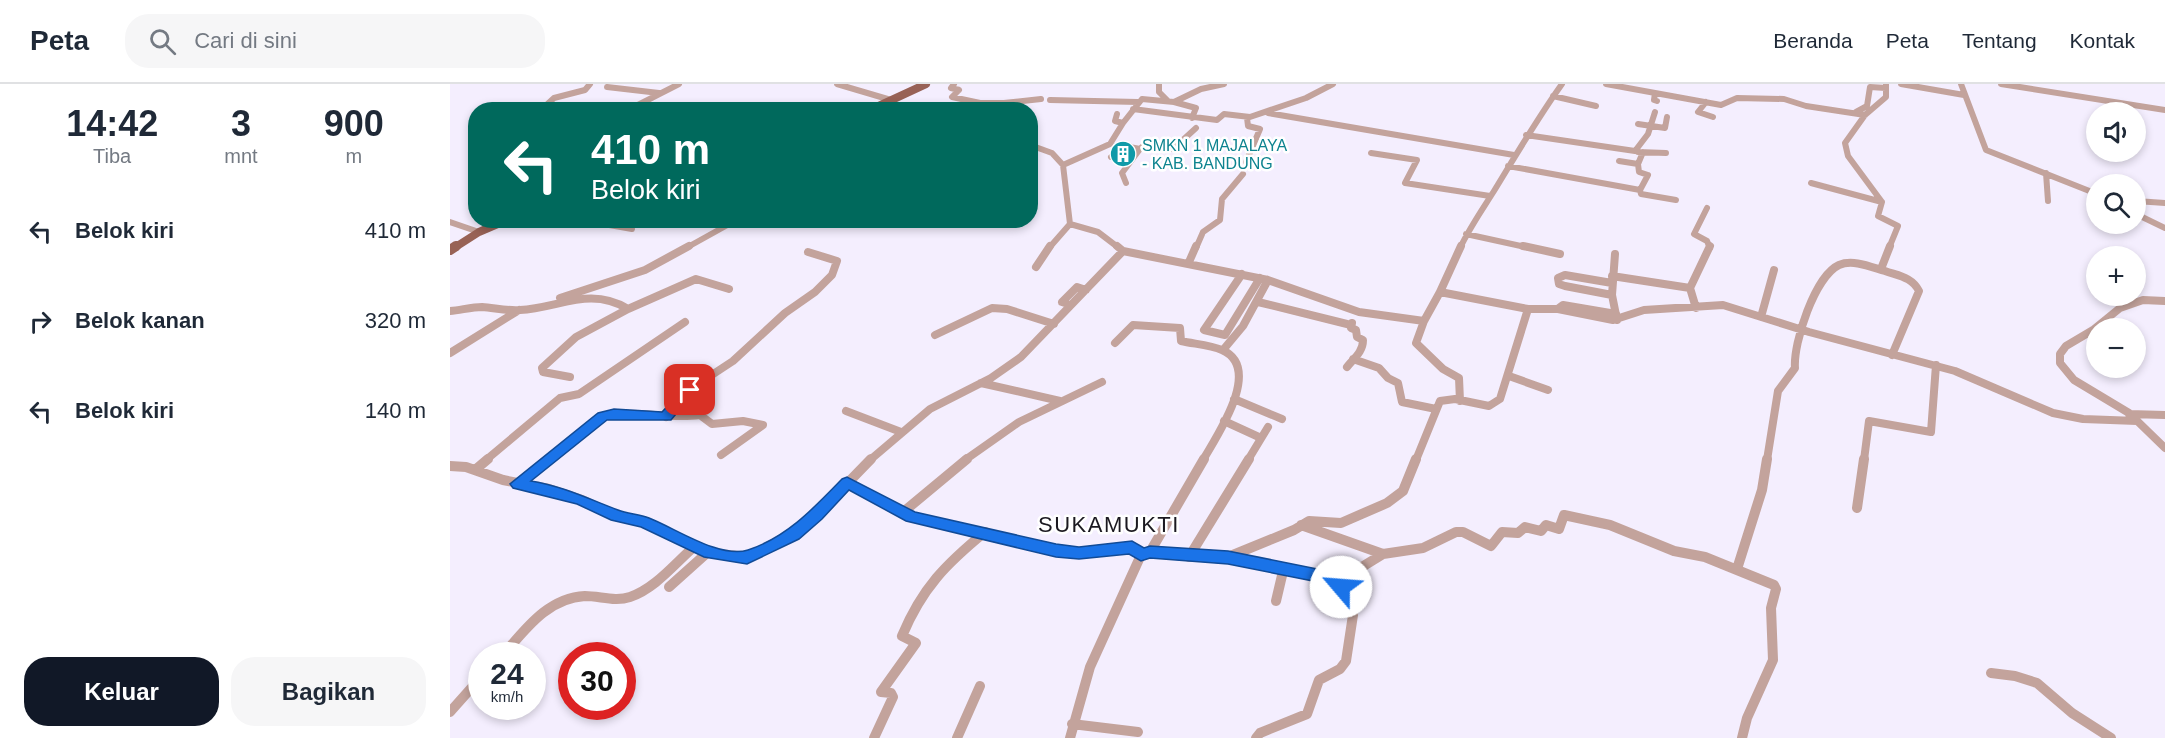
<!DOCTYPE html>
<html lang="id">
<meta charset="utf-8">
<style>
:root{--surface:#fff;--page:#f6f6f7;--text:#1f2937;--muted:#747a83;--line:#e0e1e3;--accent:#111827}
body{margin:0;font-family:Helvetica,sans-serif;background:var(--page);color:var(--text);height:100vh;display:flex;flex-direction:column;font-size:22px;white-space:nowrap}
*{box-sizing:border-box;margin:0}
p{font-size:20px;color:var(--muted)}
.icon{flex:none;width:33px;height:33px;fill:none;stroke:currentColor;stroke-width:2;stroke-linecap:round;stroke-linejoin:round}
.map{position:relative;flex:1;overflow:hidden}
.side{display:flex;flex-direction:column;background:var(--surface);width:450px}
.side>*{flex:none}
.top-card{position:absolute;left:18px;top:18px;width:570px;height:126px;border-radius:24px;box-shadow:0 3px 9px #0003;background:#00695c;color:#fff;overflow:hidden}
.buttons{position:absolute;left:1636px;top:18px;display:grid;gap:12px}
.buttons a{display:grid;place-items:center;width:60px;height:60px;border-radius:50%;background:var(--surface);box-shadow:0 3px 9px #0003;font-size:30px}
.speed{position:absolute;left:18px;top:558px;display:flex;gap:12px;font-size:30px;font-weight:700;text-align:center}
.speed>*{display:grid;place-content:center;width:78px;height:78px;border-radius:50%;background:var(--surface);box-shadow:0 3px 9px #0003;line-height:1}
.speed small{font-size:15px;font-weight:400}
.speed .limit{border:9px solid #d22;background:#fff;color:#111}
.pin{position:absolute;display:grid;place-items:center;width:51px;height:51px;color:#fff;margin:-26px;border-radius:12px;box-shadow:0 3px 9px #0006}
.me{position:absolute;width:66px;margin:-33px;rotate:297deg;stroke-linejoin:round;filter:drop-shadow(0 0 4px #0008)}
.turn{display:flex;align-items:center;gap:21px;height:126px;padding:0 24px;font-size:27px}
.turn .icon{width:78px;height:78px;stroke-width:2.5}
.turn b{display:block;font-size:42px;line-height:51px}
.eta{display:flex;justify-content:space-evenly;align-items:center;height:102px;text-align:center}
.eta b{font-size:36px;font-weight:600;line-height:42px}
.cta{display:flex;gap:12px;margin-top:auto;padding:12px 24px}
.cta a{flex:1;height:69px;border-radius:24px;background:var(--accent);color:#fff;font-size:24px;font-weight:600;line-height:69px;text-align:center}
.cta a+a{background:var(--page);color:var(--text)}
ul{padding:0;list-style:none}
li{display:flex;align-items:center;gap:18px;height:90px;padding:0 24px}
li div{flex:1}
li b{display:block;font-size:22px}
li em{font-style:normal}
header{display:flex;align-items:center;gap:36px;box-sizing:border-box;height:84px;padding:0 30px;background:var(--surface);border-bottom:2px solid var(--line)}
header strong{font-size:28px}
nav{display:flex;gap:33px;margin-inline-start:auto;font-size:21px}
.search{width:420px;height:54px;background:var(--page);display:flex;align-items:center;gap:15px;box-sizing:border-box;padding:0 21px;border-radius:24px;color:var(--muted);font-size:22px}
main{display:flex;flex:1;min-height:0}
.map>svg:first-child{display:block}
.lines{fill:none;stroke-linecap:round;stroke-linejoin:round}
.minor-far2{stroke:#c3a39c;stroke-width:6}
.minor-far1{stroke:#c3a39c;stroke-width:8}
.minor{stroke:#c3a39c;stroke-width:10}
.major-far1{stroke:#986256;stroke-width:8}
.major{stroke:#986256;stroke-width:10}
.route{fill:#1a73e8;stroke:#114b97;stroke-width:1.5}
.labels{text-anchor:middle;stroke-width:5;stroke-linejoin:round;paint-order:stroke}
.far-culture-label{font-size:16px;fill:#0d838f;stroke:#fff;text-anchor:start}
.quarter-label{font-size:22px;letter-spacing:1.5px;fill:#1b1920;stroke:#fff}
</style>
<header>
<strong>Peta</strong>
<div class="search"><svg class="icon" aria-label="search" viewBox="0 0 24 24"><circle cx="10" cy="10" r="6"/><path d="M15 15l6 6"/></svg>Cari di sini</div>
<nav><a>Beranda</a><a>Peta</a><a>Tentang</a><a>Kontak</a></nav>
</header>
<main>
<section class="side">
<div class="eta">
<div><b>14:42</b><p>Tiba</p></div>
<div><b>3</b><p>mnt</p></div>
<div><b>900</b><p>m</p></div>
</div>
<ul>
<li><svg class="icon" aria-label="left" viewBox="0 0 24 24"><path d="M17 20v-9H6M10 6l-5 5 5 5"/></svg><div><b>Belok kiri</b></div><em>410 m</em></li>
<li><svg class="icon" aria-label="right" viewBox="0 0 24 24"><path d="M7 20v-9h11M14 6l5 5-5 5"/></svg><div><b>Belok kanan</b></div><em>320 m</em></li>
<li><svg class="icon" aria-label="left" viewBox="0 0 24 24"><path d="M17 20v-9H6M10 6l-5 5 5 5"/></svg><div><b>Belok kiri</b></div><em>140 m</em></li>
</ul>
<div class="cta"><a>Keluar</a><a>Bagikan</a></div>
</section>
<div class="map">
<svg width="1715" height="654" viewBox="0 0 1715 654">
<rect width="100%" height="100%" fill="#f4eefe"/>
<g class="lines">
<!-- minor-far2 -->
<path class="minor-far2" d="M 387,0 L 441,16
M 504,0 L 501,4 L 509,6
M 709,0 L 709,8 L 718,17
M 1156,0 L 1271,21 L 1287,14 L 1334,15 L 1356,22 L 1415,31
M 1451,0 L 1514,11
M 1511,0 L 1536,66 L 1647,110
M 1551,0 L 1715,26
M 157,3 L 209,9
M 509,6 L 502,13 L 530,19 L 554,19 L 550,26
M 1205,9 L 1204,16 L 1207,17
M 1103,12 L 1146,22
M 600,16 L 688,18
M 724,18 L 751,5 L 774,0
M 1256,18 L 1248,28 L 1263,33
M 554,19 L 591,15
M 185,25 L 205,26
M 683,25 L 767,36 L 774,30 L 800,33
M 91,26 L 104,14 L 135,6 L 140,0
M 154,26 L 160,26
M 178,26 L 229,0
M 1406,28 L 1417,22 L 1420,3 L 1436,4
M 818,29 L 1064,71
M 667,30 L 665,37 L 673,39 L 660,60 L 613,81 L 620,140 L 648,148 L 669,164
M 673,39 L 692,15 L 724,18 L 746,24 L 742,34
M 580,40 L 584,37
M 1188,40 L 1215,44 L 1217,33
M 1076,51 L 1185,67 L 1198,50 L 1205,28
M 580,61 L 602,69 L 613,81
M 669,62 L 674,62 L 661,73 L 681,77
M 674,62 L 690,65 L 672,89 L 676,99
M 690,65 L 694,61 L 723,65 L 746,44
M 1188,68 L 1216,69
M 921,69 L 967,76 L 955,99 L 1040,112
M 1169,77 L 1188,80 L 1193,68
M 796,78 L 810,45 L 798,42 L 797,34 L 856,14 L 883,0
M 1058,82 L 1190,106 L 1198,91 L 1189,88 L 1188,80
M 1596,89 L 1598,117
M 1361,99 L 1432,118 L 1398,72 L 1395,59 L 1415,31 L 1436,13 L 1436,0
M 1190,106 L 1191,110 L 1226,116
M 1686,117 L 1715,119
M 1432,118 L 1428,132 L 1448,142 L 1439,164
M 1257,124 L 1244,150 L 1257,157 L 1260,164
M 1686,130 L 1715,144
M 131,136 L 182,145
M 0,138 L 29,148
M 1016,150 L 1080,164
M 236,164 L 281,139
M 599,164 L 620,140
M 746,164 L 753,148 L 770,136 L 772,115 L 793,90
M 1010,164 C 1020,143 1032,126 1044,107 C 1066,71 1087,35 1112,0"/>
<!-- minor-far1 -->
<path class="minor-far1" d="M 667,162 L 673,167
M 1073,162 L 1110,170
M 1165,170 L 1162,211 L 1167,236
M 739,178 L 746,162
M 586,183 L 600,162
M 1431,185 L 1440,162
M 792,190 L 754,246 L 775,251 L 810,194
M 1162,192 L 1240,204
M 1162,199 L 1115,191 L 1108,194 L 1109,200 L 1115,202 L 1162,211
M 990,208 L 1011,162
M 110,214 L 195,186 L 239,162
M 1715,217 L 1693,216 L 1670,224 L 1643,246 L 1616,262 L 1610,270 L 1610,279 L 1624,296 L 1679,329 L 1715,364
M 808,218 L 901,241
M 621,221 L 612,218 L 627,203 L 636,206
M 1109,224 L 1113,221 L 1166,230
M 1246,224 L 1240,204 L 1260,162
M 178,225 L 246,195 L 279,205
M 0,227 C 11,226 22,223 32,223 C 45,224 58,227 70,226 C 109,224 140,202 178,225 L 126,253 L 92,284 L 93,288 L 120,293
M 1311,233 L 1324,186
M 974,237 L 966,259 L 993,285 L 1009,294 L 1010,317
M 485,251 L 542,224 L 557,225 L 604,240
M 665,259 L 683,241 L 730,244 L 731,257 C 744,260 760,261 772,266 C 814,284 766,353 753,376
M 773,266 L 793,242 L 818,196
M 0,269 L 69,226
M 903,275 L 929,284 L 938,294 L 948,299 L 952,318 L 986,325
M 897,283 C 904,274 913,268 913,256 L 907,253 L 906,246 L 901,244 L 902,239
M 1059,292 L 1098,306
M 531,299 L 610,317
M 784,315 L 832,335
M 396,327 L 451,348
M 1679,330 L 1715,331
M 216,333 L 245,302 L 283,277 L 335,229 L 365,208 L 382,191 L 387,177 L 358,168
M 774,337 L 811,354
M 36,376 L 110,314 L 129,310 L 235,238
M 97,376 L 153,332 C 185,326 218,335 250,331 L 262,340 L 293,337 L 313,341 L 271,371
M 420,376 L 480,325 L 541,294 L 571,273 L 673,167 L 818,196 L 909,228 L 974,237 L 990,208 L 1078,225 L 1108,225 L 1163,236 L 1194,226 L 1273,221 L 1359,248 L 1505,287 L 1603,329 L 1633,335 L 1687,337
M 515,376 L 569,338 L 652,298
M 798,376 L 818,343
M 966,376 L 990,317 L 1005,315 L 1039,322 L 1050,315 L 1078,225
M 1317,376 L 1328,307 L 1345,284 C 1343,259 1365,192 1389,181 C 1403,175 1421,183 1435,187 C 1449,192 1462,193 1469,207 L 1442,271
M 1414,376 L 1419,337 L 1481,348 L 1486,281"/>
<!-- minor -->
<path class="minor" d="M 0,382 L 16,383 L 53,396 L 99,405 L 132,416 L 166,432 L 194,438 L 260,469 L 298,473 L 355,443 L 421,375
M 25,386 L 38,375
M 397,399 L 461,433 L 605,466 L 629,469 L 682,463 L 691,471 L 700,468 L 778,473 L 844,446 L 859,437 L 891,439 L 937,419 L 953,407 L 966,375
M 68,400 L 99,375
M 1407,424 L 1414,375
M 452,429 L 517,375
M 851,441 L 933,470
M 700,468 L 754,375
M 739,473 L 799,375
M 778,473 L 892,497
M 1287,485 L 1312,406 L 1317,375
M 219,503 L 258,468
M 826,517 L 834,483
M 52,572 C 75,546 97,514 135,512 C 150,512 165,518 180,513 C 206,504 225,479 245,462
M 1541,589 L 1565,592 L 1587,599 L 1622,629 L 1661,654
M 0,628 L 32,592
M 622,640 L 688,648
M 424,654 L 443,613 L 441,609 L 431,608 L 466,559 L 452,552 C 472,504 496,480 535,448
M 507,654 L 530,602
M 620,654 L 640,583 L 691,471
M 806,654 L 810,649 L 857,630 L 869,596 L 890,585 L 896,577 L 903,531 L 891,503 L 894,494 L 933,470 L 973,464 L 1006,448 L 1013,448 L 1041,462 L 1052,448 L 1068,449 L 1075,443 L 1091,447 L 1096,441 L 1109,445 L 1114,431 L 1160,441 L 1224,467 L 1255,473 L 1324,501 L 1326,505 L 1321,524 L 1323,576 L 1297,634 L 1292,654"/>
<!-- major-far1 -->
<path class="major-far1" d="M 420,26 L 476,0
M 4,164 L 29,148 L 57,136"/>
<!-- major -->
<path class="major" d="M 0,166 L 6,162"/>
</g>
<!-- route -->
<path class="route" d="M 240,302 L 246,306 L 221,336 L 157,336 L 81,397 C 112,402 139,415 168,426 C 178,430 189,430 199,434 C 225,444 270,475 298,466 C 337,453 364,424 392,395 L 397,393 L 465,428 L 606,460 L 629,463 L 682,457 L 694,464 L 700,462 L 778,467 L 892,490 L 897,492 L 900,496 L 897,507 L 886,507 L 883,501 L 778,480 L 700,474 L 691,477 L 679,470 L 629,475 L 606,473 L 456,437 L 399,406 L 372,435 L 349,455 L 297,480 L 254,473 L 191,443 L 161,436 L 127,420 L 63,404 L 60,400 L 148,329 L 164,325 L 212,328 L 235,303 Z"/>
<!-- icons -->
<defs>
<g id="building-disc" transform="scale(1.35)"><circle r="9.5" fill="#0f9aa8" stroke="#fff"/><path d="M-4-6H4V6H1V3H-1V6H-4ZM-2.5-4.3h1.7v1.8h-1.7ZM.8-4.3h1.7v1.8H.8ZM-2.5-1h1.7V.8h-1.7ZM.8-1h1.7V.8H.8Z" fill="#fff"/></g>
</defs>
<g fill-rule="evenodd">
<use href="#building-disc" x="673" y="70"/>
</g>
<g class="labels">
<!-- far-culture labels -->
<g class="far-culture-label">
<text x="692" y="67">SMKN 1 MAJALAYA<tspan x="692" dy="18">- KAB. BANDUNG</tspan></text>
</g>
<!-- quarter labels -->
<g class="quarter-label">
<text x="659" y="448">SUKAMUKTI</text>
</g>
</g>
</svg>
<div class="buttons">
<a><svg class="icon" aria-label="sound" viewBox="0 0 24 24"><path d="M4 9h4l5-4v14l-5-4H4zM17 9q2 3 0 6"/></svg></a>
<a><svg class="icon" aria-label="search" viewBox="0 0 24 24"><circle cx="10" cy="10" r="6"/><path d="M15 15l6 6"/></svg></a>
<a>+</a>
<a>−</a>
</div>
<div class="speed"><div>24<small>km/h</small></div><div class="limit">30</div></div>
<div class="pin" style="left:240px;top:306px;background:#d93025"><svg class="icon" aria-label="arrive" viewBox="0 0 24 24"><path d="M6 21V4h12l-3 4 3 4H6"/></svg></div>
<svg class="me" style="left:891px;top:503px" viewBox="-20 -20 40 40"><circle r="19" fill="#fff"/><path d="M0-13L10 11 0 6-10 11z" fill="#1a73e8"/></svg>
<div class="top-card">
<div class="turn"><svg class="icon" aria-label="left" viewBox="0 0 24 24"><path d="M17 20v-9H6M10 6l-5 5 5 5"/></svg><div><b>410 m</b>Belok kiri</div></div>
</div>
</div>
</main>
